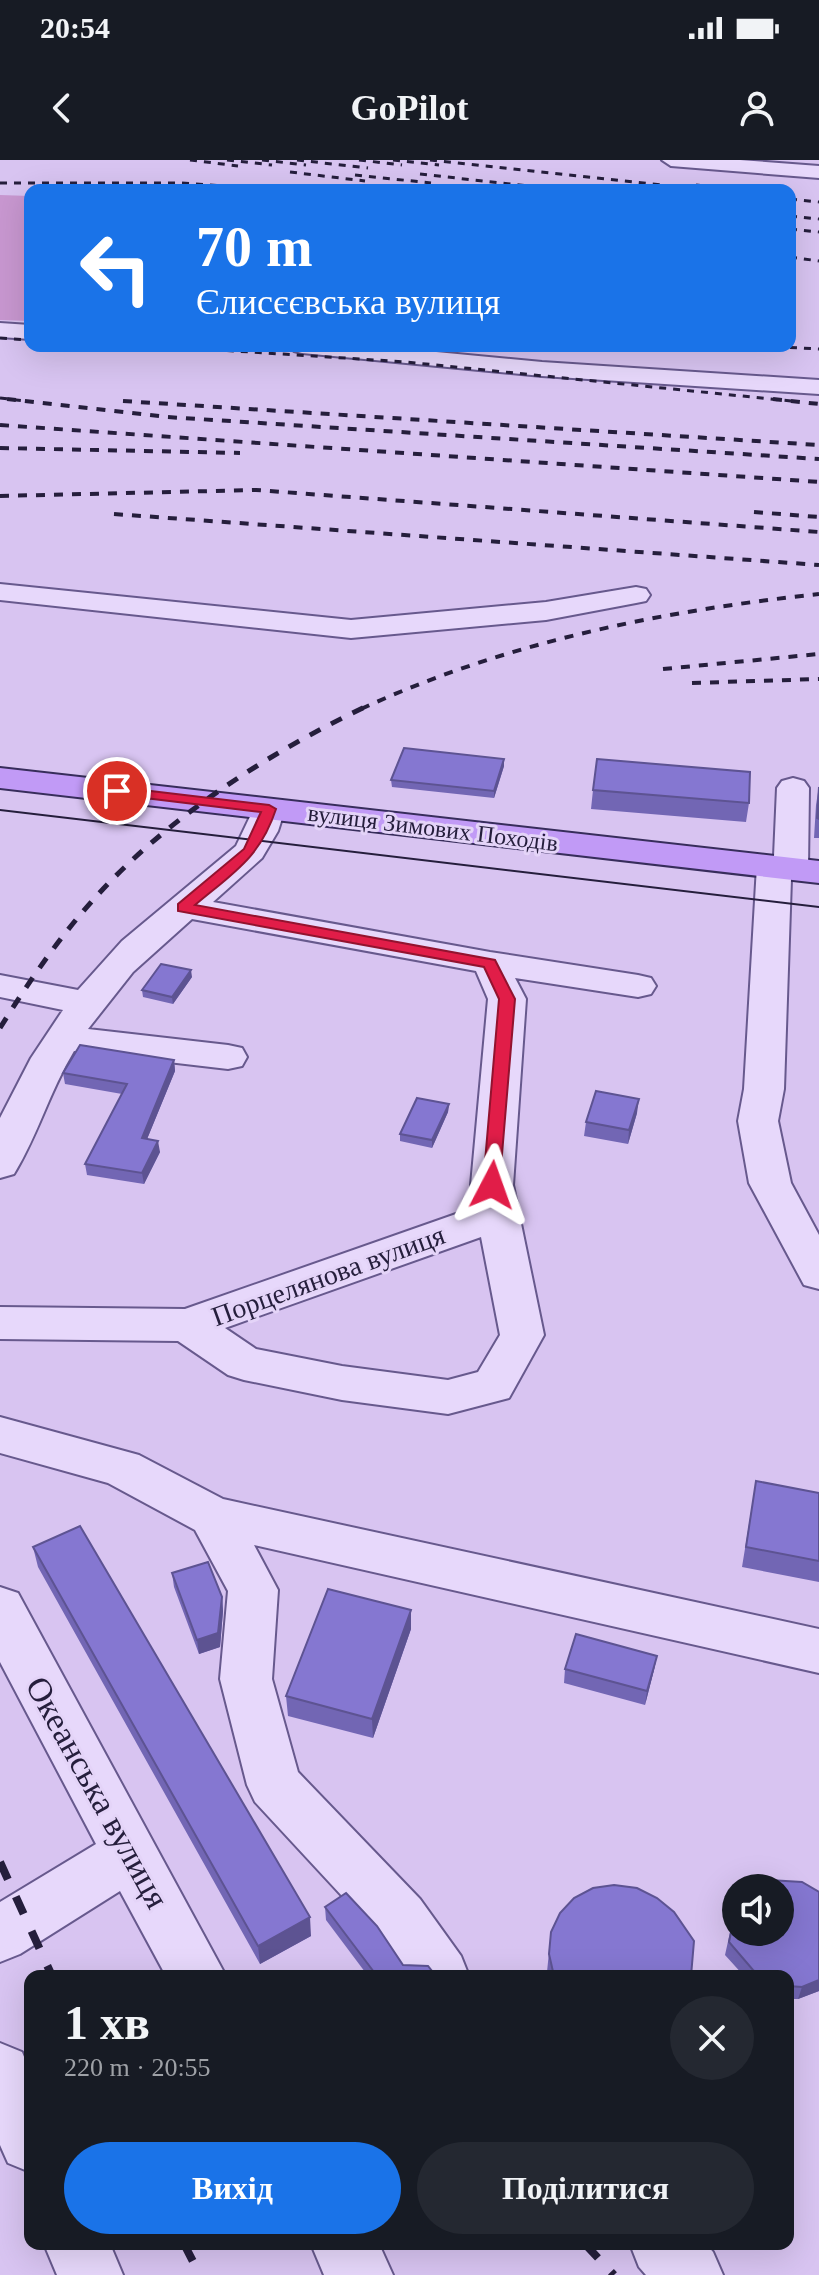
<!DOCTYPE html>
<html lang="uk">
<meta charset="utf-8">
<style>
:root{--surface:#171b24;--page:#242831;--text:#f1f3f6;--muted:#9ea1a6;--accent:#1a73e8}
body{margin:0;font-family:"Times New Roman",serif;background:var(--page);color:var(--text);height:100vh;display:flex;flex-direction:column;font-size:30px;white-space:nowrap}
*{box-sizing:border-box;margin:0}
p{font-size:26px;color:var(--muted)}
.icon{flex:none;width:44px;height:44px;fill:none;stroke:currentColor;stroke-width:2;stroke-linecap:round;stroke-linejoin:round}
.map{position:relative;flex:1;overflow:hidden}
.drawer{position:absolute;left:24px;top:1810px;width:770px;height:280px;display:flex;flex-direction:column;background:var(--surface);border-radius:16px;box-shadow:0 8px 32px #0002}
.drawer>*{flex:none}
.top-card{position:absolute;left:24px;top:24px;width:772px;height:168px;border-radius:16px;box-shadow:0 8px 32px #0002;background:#1a73e8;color:#fff;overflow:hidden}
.tools{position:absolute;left:722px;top:1714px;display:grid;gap:16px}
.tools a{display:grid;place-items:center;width:72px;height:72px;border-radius:50%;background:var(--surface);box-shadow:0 8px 32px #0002;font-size:40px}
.pin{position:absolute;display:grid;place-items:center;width:68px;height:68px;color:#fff;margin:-34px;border:4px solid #fff;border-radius:50%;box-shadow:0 2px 8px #0007}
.me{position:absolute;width:88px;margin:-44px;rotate:4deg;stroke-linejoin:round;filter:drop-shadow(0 0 6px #0008)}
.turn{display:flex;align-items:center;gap:28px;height:168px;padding:0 40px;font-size:36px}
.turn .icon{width:104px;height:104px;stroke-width:2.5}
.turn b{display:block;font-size:56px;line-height:68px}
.round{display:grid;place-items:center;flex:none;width:84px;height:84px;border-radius:42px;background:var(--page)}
.summary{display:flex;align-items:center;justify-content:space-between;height:136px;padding:0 40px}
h1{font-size:48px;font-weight:700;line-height:60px}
.action{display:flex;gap:16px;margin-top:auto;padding:16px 40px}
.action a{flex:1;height:92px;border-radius:48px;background:var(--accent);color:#fff;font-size:32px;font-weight:700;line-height:92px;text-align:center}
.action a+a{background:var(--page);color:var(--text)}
.status{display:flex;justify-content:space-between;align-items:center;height:56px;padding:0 40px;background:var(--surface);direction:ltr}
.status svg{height:22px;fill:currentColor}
header{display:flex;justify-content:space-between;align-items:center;height:104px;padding:0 40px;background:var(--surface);font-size:36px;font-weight:700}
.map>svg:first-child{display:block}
.green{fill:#c897d0}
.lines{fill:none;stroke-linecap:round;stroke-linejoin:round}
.minor-casing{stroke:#67598d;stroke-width:4}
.major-casing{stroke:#372d5b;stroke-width:4}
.minor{fill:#e7d8fb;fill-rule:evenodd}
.major{fill:#c19af6;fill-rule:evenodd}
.tram{stroke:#251e3c;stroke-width:2}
.rail-far3{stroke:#251e3c;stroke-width:3;stroke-dasharray:7 7;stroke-linecap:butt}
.rail-far2{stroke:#251e3c;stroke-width:4;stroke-dasharray:9 9;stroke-linecap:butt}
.rail-far1{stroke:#251e3c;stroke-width:5;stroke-dasharray:12 12;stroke-linecap:butt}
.rail{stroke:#251e3c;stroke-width:8;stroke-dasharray:19 19;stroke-linecap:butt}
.wall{fill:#7266b4}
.shaded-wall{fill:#5d5392}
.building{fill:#8577d1;stroke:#5d5392;stroke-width:2}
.route{fill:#e11d48;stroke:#92132f;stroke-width:2}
.labels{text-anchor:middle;stroke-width:6;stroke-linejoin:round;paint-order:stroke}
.far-street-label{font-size:24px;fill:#251e3c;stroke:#e4d4f8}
.street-label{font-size:28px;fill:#251e3c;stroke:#e4d4f8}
.near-street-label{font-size:34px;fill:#251e3c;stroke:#e4d4f8}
</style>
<div class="status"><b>20:54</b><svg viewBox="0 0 49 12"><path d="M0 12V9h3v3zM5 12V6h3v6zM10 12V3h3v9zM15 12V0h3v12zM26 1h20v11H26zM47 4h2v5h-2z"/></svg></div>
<header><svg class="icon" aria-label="back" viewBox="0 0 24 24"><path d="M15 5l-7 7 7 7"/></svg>GoPilot<svg class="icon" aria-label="person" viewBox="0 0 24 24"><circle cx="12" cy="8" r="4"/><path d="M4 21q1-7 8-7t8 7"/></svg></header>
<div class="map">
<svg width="819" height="2115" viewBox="0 0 819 2115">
<rect width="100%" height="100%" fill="#d8c4f1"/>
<!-- green -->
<path class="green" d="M 0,35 L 30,36 L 30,161 L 0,160 Z"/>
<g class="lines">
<!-- minor casing -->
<g class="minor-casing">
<path id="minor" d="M 662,0 L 740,0 L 819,6 L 819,18 L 671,6 Z
M 0,163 L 30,165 L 30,179 L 0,177 Z
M 291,186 L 373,186 L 542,202 L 819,220 L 819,234 L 542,216 L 302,193 L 294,191 Z
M 0,424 L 351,460 L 546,442 L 636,427 L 646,429 L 650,435 L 646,441 L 636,443 L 546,460 L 351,478 L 0,440 Z
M 793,618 L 804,621 L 809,628 L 808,709 L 803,716 L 791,719 L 784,929 L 778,961 L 791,1023 L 819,1075 L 819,1129 L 804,1125 L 749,1023 L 738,961 L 744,929 L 757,706 L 762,699 L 774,696 L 777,628 L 782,621 Z
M 269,639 L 281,642 L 285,649 L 278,671 L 262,698 L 213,742 L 490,792 L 638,815 L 651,818 L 656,826 L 651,834 L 638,837 L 515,818 L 526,839 L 513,1025 L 544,1175 L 509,1238 L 448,1254 L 342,1240 L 244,1220 L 228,1215 L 178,1181 L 0,1179 L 0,1147 L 185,1149 L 476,1047 L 471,1025 L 488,839 L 476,811 L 192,759 L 133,812 L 88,869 L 228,885 L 242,888 L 247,897 L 242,906 L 228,909 L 74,891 C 50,930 38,975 14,1014 L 0,1018 L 0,958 L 31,898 L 63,850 L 0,837 L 0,815 L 78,830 L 122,781 L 236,686 L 257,642 ZM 481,1077 L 500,1175 L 478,1212 L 448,1220 L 342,1206 L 256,1189 L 225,1168 Z
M 0,1257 L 139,1295 L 223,1339 L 819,1469 L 819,1513 L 254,1385 L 278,1430 L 272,1519 L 298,1612 L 420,1739 L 461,1796 L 469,1816 L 406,1816 L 380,1777 L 255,1642 L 247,1625 L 220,1519 L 228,1431 L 195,1370 L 108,1323 L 0,1293 Z
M 0,1427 L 18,1433 L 226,1816 L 166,1816 L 120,1731 L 20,1794 L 0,1802 L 0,1742 L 96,1684 L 0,1502 Z
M 0,1883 L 22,1892 L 30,1911 L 30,2012 L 8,2003 L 0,1985 Z
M 44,2084 L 110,2084 L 123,2115 L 57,2115 Z
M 311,2084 L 379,2084 L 393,2115 L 324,2115 Z
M 630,2084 L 706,2084 L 713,2092 L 723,2115 L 646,2115 L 639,2107 Z"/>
</g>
<!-- major casing -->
<g class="major-casing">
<path id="major" d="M 0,608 L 819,701 L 819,723 L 0,628 Z"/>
</g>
<!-- minor -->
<use href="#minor" class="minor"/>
<!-- major -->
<use href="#major" class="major"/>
<!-- tram -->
<path class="tram" d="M 0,650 L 819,747"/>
<!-- rail-far3 -->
<path class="rail-far3" d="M 190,0 L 238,6
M 227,0 L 272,5
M 262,0 L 306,5
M 297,0 L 368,8
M 359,0 L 402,5
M 393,0 L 439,5
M 430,0 L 708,30
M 290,12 L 365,21
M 420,14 L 564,30
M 355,15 L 431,23
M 0,23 L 181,23 L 277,30
M 696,25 L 743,30
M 790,39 L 819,42
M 790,56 L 819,59
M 790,69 L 819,72
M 790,97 L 819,101
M 0,178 L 30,180
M 157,186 L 406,202 L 791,241
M 762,186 L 819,189
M 324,187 L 370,186
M 0,238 L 25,241"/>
<!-- rail-far2 -->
<path class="rail-far2" d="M 7,239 L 167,257 L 819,299
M 773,239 L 819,244
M 123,241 L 819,285
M 0,265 L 819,322
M 0,288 L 240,293
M 0,336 L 256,330 L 819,372
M 754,352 L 819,357
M 114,354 L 819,405
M 663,509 L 819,494
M 692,523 L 819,519
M 361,549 C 506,482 661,451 819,434"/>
<!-- rail-far1 -->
<path class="rail-far1" d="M 0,868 C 28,823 58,779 93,740 C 165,659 268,593 365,547"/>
<!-- rail -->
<path class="rail" d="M 0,1702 L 52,1816
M 184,2084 L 200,2115
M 585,2084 L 614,2115"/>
</g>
<!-- wall -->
<path class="wall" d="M 504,599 L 504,606 L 494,638 L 392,627 L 391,620 Z
M 819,626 L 819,678 L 814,678 L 816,645 Z
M 593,630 L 749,643 L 746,662 L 591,649 Z
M 192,817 L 173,844 L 143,837 L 142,830 Z
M 174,900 L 175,911 L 147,979 L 160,992 L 144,1024 L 87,1015 L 85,1004 L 122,934 L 65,924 L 63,913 Z
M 449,944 L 448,952 L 432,988 L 400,981 L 400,974 Z
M 637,953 L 628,984 L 584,976 L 586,962 Z
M 756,1321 L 819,1333 L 819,1422 L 742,1407 Z
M 33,1387 L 311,1776 L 260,1804 L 38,1407 Z
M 172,1413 L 222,1437 L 223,1451 L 220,1487 L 199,1494 L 174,1427 Z
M 411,1450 L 411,1469 L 373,1578 L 288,1556 L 286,1536 Z
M 657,1496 L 654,1510 L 645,1545 L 564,1523 L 565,1509 Z
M 819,1732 L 819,1831 L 798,1839 L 788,1839 L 788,1816 L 744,1816 L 725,1795 L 735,1750 Z
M 325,1747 L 403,1805 L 436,1816 L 368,1816 L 326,1760 Z
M 551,1772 L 692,1816 L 548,1816 L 547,1812 Z"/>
<!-- shaded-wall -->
<path class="shaded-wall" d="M 504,599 L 504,606 L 494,638 L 494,631 Z
M 191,810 L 192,817 L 173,844 L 172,837 Z
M 174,900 L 175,911 L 143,989 L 142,978 Z
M 639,939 L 637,953 L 628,984 L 629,970 Z
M 449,944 L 448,952 L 432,988 L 432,980 Z
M 158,981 L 160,992 L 144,1024 L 142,1013 Z
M 222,1437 L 223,1451 L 220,1487 L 199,1494 L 197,1480 Z
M 411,1450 L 411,1469 L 373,1578 L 372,1559 Z
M 657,1496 L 654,1510 L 645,1545 L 647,1531 Z
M 310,1757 L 311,1776 L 260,1804 L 258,1786 Z
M 819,1820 L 819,1831 L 798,1839 L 802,1827 Z"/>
<!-- building -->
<path class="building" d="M 404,588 L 504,599 L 494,631 L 391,620 Z
M 597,599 L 750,612 L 749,643 L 593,630 Z
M 819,627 L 819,659 L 817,658 Z
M 161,804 L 191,810 L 172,837 L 142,830 Z
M 80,885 L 174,900 L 142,978 L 158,981 L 142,1013 L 85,1004 L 127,924 L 63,913 Z
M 596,931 L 639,939 L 629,970 L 586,962 Z
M 417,938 L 449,944 L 432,980 L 400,974 Z
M 756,1321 L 819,1333 L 819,1401 L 746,1387 Z
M 80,1366 L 310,1757 L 258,1786 L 33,1387 Z
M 208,1402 L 222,1437 L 218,1473 L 197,1480 L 172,1413 Z
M 328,1429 L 411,1450 L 372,1559 L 286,1536 Z
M 576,1474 L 657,1496 L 647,1531 L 565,1509 Z
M 769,1720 L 802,1722 L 819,1732 L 819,1820 L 802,1827 L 788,1826 L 788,1816 L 762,1816 L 753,1810 L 729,1782 L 736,1748 L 736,1772 L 780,1772 L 780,1728 L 752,1728 Z
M 614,1725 L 637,1728 L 657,1738 L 674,1752 L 694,1781 L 691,1816 L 554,1816 L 549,1794 L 551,1772 L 560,1753 L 574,1738 L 593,1728 Z
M 346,1733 L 377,1766 L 403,1805 L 428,1806 L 436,1816 L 377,1816 L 325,1747 Z"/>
<!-- route -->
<path class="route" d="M 117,627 L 269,645 L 276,649 C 260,698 233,713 195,745 L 495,800 L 515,839 L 499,1030 L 486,1030 L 483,1025 L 499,839 L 484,807 L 178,751 L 178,744 L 244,689 L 261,652 L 112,634 L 110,631 Z"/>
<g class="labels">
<!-- far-street labels -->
<g class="far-street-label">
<text transform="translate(433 668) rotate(7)" y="8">вулиця Зимових Походів</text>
</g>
<!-- street labels -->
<g class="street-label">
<text transform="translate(328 1115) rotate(-20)" y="10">Порцелянова вулиця</text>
</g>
<!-- near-street labels -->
<g class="near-street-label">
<text transform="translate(98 1632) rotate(61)" y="12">Океанська вулиця</text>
</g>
</g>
</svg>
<div class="tools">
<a><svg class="icon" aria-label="sound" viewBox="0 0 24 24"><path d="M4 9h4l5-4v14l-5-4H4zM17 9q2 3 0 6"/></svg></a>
</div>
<div class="pin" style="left:117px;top:631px;background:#d93025"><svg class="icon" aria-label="arrive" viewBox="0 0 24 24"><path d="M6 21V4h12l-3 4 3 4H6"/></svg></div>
<svg class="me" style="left:492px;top:1025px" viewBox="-20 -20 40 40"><path d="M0-17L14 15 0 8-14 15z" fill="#e11d48" stroke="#fff" stroke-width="4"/></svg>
<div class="top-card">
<div class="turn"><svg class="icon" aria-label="left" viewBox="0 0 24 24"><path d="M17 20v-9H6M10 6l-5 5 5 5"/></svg><div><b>70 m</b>Єлисєєвська вулиця</div></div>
</div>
<section class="drawer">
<div class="summary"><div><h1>1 хв</h1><p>220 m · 20:55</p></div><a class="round"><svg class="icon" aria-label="close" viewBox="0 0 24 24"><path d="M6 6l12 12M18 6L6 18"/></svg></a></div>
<div class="action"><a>Вихід</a><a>Поділитися</a></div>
</section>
</div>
